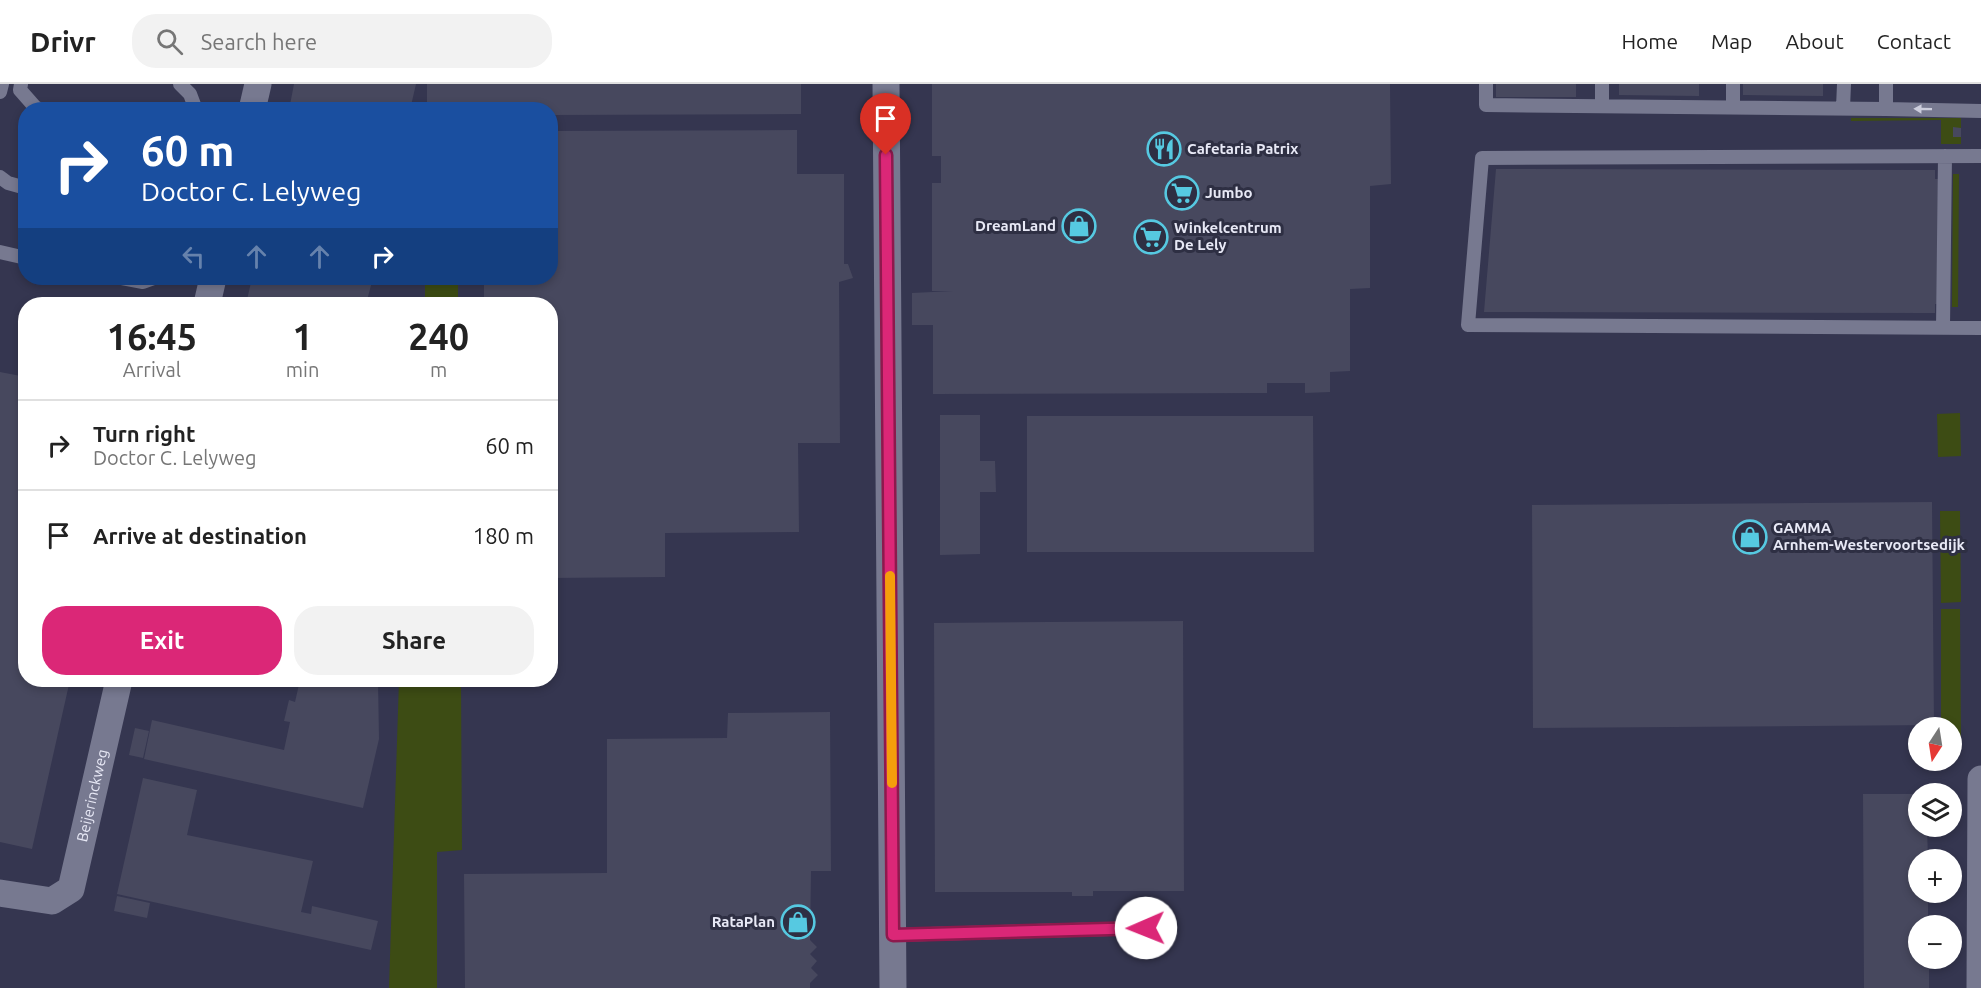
<!DOCTYPE html>
<meta charset="utf-8">
<style>
:root{--surface:#fff;--page:#f2f2f2;--text:#222;--muted:#767676;--line:#e0e0e0;--accent:#db2777}
body{margin:0;font-family:Ubuntu,sans-serif;background:var(--page);color:var(--text);height:100vh;display:flex;flex-direction:column;font-size:22px;white-space:nowrap}
*{box-sizing:border-box;margin:0}
p{font-size:20px;color:var(--muted)}
.icon{flex:none;width:33px;height:33px;fill:none;stroke:currentColor;stroke-width:2;stroke-linecap:round;stroke-linejoin:round}
.map{position:relative;flex:1;overflow:hidden}
.panel{position:absolute;left:18px;top:213px;width:540px;height:390px;display:flex;flex-direction:column;background:var(--surface);border-radius:24px;box-shadow:0 3px 9px #0003}
.panel>*{flex:none}
.banner{position:absolute;left:18px;top:18px;width:540px;height:183px;border-radius:24px;box-shadow:0 3px 9px #0003;background:#1a4fa0;color:#fff;overflow:hidden}
.needle{width:39px;rotate:192deg}
.fabs{position:absolute;left:1908px;top:633px;display:grid;gap:12px}
.fabs a{display:grid;place-items:center;width:54px;height:54px;border-radius:50%;background:var(--surface);box-shadow:0 3px 9px #0003;font-size:30px}
.pin{position:absolute;display:grid;place-items:center;width:51px;height:51px;color:#fff;margin:-62px -26px;border-radius:50% 50% 50% 0;rotate:-45deg;box-shadow:0 0 6px #0007}
.pin .icon{rotate:45deg}
.me{position:absolute;width:66px;margin:-33px;rotate:269deg;stroke-linejoin:round;filter:drop-shadow(0 0 4px #0008)}
.turn{display:flex;align-items:center;gap:21px;height:126px;padding:0 24px;font-size:27px}
.turn .icon{width:78px;height:78px;stroke-width:2.5}
.turn b{display:block;font-size:42px;line-height:51px}
.lanes{display:flex;align-items:center;height:57px;padding:0 24px;background:#0003;justify-content:center;gap:30px;direction:ltr}
.lanes .off{opacity:.35}
.eta{display:flex;justify-content:space-evenly;align-items:center;height:102px;text-align:center}
.eta b{font-size:36px;font-weight:700;line-height:42px}
.primary-button{display:flex;gap:12px;margin-top:auto;padding:12px 24px}
.primary-button a{flex:1;height:69px;border-radius:24px;background:var(--accent);color:#fff;font-size:24px;font-weight:700;line-height:69px;text-align:center}
.primary-button a+a{background:var(--page);color:var(--text)}
ul{padding:0;list-style:none}
li{display:flex;align-items:center;gap:18px;height:90px;padding:0 24px;border-top:2px solid var(--line)}
li div{flex:1}
li b{display:block;font-size:22px}
li em{font-style:normal}
header{display:flex;align-items:center;gap:36px;box-sizing:border-box;height:84px;padding:0 30px;background:var(--surface);border-bottom:2px solid var(--line)}
header strong{font-size:28px}
nav{display:flex;gap:33px;margin-inline-start:auto;font-size:21px}
.search{width:420px;height:54px;background:var(--page);display:flex;align-items:center;gap:15px;box-sizing:border-box;padding:0 21px;border-radius:24px;color:var(--muted);font-size:22px}
.map>svg:first-child{display:block}
.built{fill:#353650;fill-rule:evenodd}
.green{fill:#3d4c14}
.building{fill:#47485e}
.lines{fill:none;stroke-linecap:round;stroke-linejoin:round}
.service{stroke:#777990;stroke-width:14}
.minor{stroke:#777990;stroke-width:27}
.oneway{fill:#cccddc}
.route-casing{stroke:#8e194d;stroke-width:15}
.route{stroke:#db2777;stroke-width:10}
.slow{stroke:#f59e0b;stroke-width:10}
.labels{text-anchor:middle;stroke-width:6;stroke-linejoin:round;paint-order:stroke}
.poi-label{font-size:15px;font-weight:bold;fill:#e8e9f6;stroke:#2e2f43;text-anchor:start}
.street-label{font-size:15px;fill:#e8e9f6;stroke:#2e2f43}
</style>
<header>
<strong>Drivr</strong>
<div class="search"><svg class="icon" aria-label="search" viewBox="0 0 24 24"><circle cx="10" cy="10" r="6"/><path d="M15 15l6 6"/></svg>Search here</div>
<nav><a>Home</a><a>Map</a><a>About</a><a>Contact</a></nav>
</header>
<div class="map">
<svg width="1981" height="904" viewBox="0 0 1981 904">
<rect width="100%" height="100%" fill="#2e2f43"/>
<!-- built -->
<path class="built" d="M 0,0 L 1981,0 L 1981,904 L 0,904 ZM 26,26 L 550,26 L 550,194 L 26,194 ZM 26,220 L 550,220 L 550,596 L 26,596 ZM 1918,644 L 1952,644 L 1952,676 L 1918,676 ZM 1918,710 L 1952,710 L 1952,742 L 1918,742 ZM 1918,776 L 1952,776 L 1952,808 L 1918,808 ZM 1918,842 L 1952,842 L 1952,874 L 1918,874 Z"/>
<!-- green -->
<path class="green" d="M 1851,34 L 1961,34 L 1961,44 L 1953,44 L 1953,52 L 1961,53 L 1961,60 L 1941,60 L 1941,36 L 1851,37 Z
M 1953,90 L 1959,90 L 1958,223 L 1952,223 Z
M 425,194 L 458,194 L 458,220 L 425,220 Z
M 1960,329 L 1961,372 L 1938,373 L 1937,330 Z
M 1940,427 L 1960,427 L 1961,518 L 1941,519 Z
M 1941,525 L 1960,525 L 1961,656 L 1952,656 L 1952,644 L 1941,643 Z
M 399,596 L 461,596 L 462,766 L 437,768 L 437,904 L 389,904 Z"/>
<!-- building -->
<path class="building" d="M 294,0 L 416,0 L 410,26 L 289,26 Z
M 427,0 L 801,0 L 801,30 L 550,31 L 550,26 L 427,26 Z
M 932,0 L 1390,0 L 1391,100 L 1370,102 L 1370,204 L 1350,205 L 1350,287 L 1330,288 L 1330,308 L 1305,309 L 1305,299 L 1267,299 L 1267,309 L 933,310 L 933,241 L 912,241 L 912,209 L 953,207 L 932,207 L 932,99 L 941,99 L 941,72 L 932,72 Z
M 1496,0 L 1576,0 L 1576,13 L 1496,13 Z
M 1619,0 L 1699,0 L 1699,12 L 1619,11 Z
M 1743,0 L 1823,0 L 1823,12 L 1743,11 Z
M 1953,43 L 1961,44 L 1961,53 L 1953,53 Z
M 797,46 L 797,90 L 844,90 L 844,180 L 848,180 L 853,194 L 839,198 L 840,359 L 798,359 L 799,448 L 665,449 L 665,493 L 550,494 L 550,220 L 484,220 L 484,194 L 550,194 L 550,47 Z
M 1496,85 L 1935,86 L 1935,95 L 1940,95 L 1940,220 L 1935,220 L 1935,229 L 1484,228 Z
M 252,194 L 373,194 L 366,220 L 246,220 Z
M 0,288 L 26,293 L 26,596 L 70,596 L 32,765 L 0,758 Z
M 940,331 L 980,331 L 980,377 L 995,377 L 996,408 L 980,408 L 980,470 L 940,471 Z
M 1027,332 L 1313,332 L 1314,468 L 1027,468 Z
M 1932,418 L 1934,641 L 1533,644 L 1532,421 Z
M 1183,537 L 1184,807 L 1093,807 L 1093,812 L 1072,812 L 1072,808 L 935,808 L 934,539 Z
M 300,596 L 378,596 L 379,655 L 363,724 L 144,675 L 152,636 L 284,666 L 290,638 L 284,637 L 289,616 L 295,618 Z
M 830,628 L 831,787 L 811,787 L 810,856 L 817,863 L 810,870 L 817,877 L 811,884 L 818,891 L 810,899 L 810,904 L 465,904 L 464,790 L 607,789 L 607,655 L 727,654 L 728,629 Z
M 135,644 L 149,647 L 143,674 L 129,671 Z
M 143,694 L 197,706 L 187,751 L 313,777 L 301,828 L 311,830 L 312,822 L 378,837 L 371,866 L 117,810 Z
M 1863,710 L 1918,710 L 1918,742 L 1927,742 L 1928,776 L 1918,776 L 1918,808 L 1928,808 L 1928,842 L 1918,842 L 1918,874 L 1929,874 L 1929,904 L 1864,904 Z
M 117,812 L 150,819 L 147,834 L 114,827 Z"/>
<g class="lines">
<!-- service -->
<path class="service" d="M 21,0 L 20,6 L 35,23 L 41,26
M 180,0 L 190,10 L 196,26
M 1486,0 L 1486,21 L 1886,25
M 1602,0 L 1602,22
M 1733,0 L 1733,23
M 1886,0 L 1886,25 L 1981,27
M 0,8 L 2,0
M 1843,24 L 1844,0
M 1981,72 L 1482,74 L 1468,241 L 1981,244
M 0,93 L 8,99 L 26,104
M 0,168 L 26,174
M 122,194 L 143,198 L 154,194
M 1943,244 L 1945,72
M 893,851 L 1146,844"/>
<!-- minor -->
<g class="minor">
<path d="M 886,0 L 893,904"/>
<path d="M 252,26 L 258,0"/>
<path d="M 207,220 L 213,194"/>
<path id="s1" d="M 0,809 L 52,817 L 71,805 L 119,596"/>
<path d="M 1980,904 L 1981,695"/>
</g>
</g>
<!-- one-way arrows -->
<defs><path id="oneway-solid" d="M-6-.8H1V-3.2L6.5 0L1 3.2V.8H-6Z" transform="scale(1.5)"/></defs>
<use class="oneway" href="#oneway-solid" transform="translate(1923 25) rotate(-179)"/>
<g class="lines">
<!-- route casing -->
<g class="route-casing">
<path id="route" d="M 886,71 L 893,851 L 1146,844"/>
</g>
<!-- route -->
<use href="#route" class="route"/>
<!-- slow -->
<path class="slow" d="M 890,492 L 892,699"/>
</g>
<!-- icons -->
<defs>
<g id="restaurant-ring" transform="scale(1.725)"><circle r="9.5" fill="#2e2f43" stroke="#56c9e1" stroke-width="1.5"/><path d="M-5-6h1v4h1v-4h1v4h1v-4h1v5L-1.5 .5V6h-2V.5L-5-1ZM5-6V6H3V1.5H1.5Q1.5-4 5-6Z" fill="#56c9e1"/></g>
<g id="supermarket-ring" transform="scale(1.725)"><circle r="9.5" fill="#2e2f43" stroke="#56c9e1" stroke-width="1.5"/><path d="M-6-5.5h2.5l.6 2H6L4.5 2H-2.5L-4.4-4H-6ZM-1.5 3.2a1.3 1.3 0 1 0 .1 0ZM3 3.2a1.3 1.3 0 1 0 .1 0Z" fill="#56c9e1"/></g>
<g id="shop-ring" transform="scale(1.725)"><circle r="9.5" fill="#2e2f43" stroke="#56c9e1" stroke-width="1.5"/><path d="M-5-2.5h2.3a2.7 3.5 0 0 1 5.4 0H5L5.5 6h-11ZM-1.5-2.5h3a1.5 2.3 0 0 0-3 0Z" fill="#56c9e1"/></g>
</defs>
<g fill-rule="evenodd">
<use href="#restaurant-ring" x="1164" y="65"/>
<use href="#supermarket-ring" x="1182" y="109"/>
<use href="#shop-ring" x="1079" y="142"/>
<use href="#supermarket-ring" x="1151" y="153"/>
<use href="#shop-ring" x="1750" y="453"/>
<use href="#shop-ring" x="798" y="838"/>
</g>
<g class="labels">
<!-- poi labels -->
<g class="poi-label">
<text x="1187" y="70">Cafetaria Patrix</text>
<text x="1205" y="114">Jumbo</text>
<text x="1056" y="147" text-anchor="end">DreamLand</text>
<text x="1174" y="149">Winkelcentrum<tspan x="1174" dy="17">De Lely</tspan></text>
<text x="1773" y="449">GAMMA<tspan x="1773" dy="17">Arnhem-Westervoortsedijk</tspan></text>
<text x="775" y="843" text-anchor="end">RataPlan</text>
</g>
<!-- street labels -->
<g class="street-label">
<text dy="5" stroke="none"><textPath href="#s1" startOffset="171">Beijerinckweg</textPath></text>
</g>
</g>
</svg>
<div class="fabs">
<a><svg class="needle" viewBox="-14 -14 28 28"><path d="M0-13l5 13h-10z" fill="#e53935"/><path d="M0 13l5-13h-10z" fill="#767676"/></svg></a>
<a><svg class="icon" aria-label="layers" viewBox="0 0 24 24"><path d="M12 4l9 5-9 5-9-5zM3 14l9 5 9-5"/></svg></a>
<a>+</a>
<a>−</a>
</div>
<div class="pin" style="left:886px;top:71px;background:#d93025"><svg class="icon" aria-label="arrive" viewBox="0 0 24 24"><path d="M6 21V4h12l-3 4 3 4H6"/></svg></div>
<svg class="me" style="left:1146px;top:844px" viewBox="-20 -20 40 40"><circle r="19" fill="#fff"/><path d="M0-13L10 11 0 6-10 11z" fill="#db2777"/></svg>
<div class="banner">
<div class="turn"><svg class="icon" aria-label="right" viewBox="0 0 24 24"><path d="M7 20v-9h11M14 6l5 5-5 5"/></svg><div><b>60 m</b>Doctor C. Lelyweg</div></div>
<div class="lanes"><svg class="icon off" aria-label="left" viewBox="0 0 24 24"><path d="M17 20v-9H6M10 6l-5 5 5 5"/></svg><svg class="icon off" aria-label="ahead" viewBox="0 0 24 24"><path d="M12 20V5M6 11l6-6 6 6"/></svg><svg class="icon off" aria-label="ahead" viewBox="0 0 24 24"><path d="M12 20V5M6 11l6-6 6 6"/></svg><svg class="icon" aria-label="right" viewBox="0 0 24 24"><path d="M7 20v-9h11M14 6l5 5-5 5"/></svg></div>
</div>
<section class="panel">
<div class="eta">
<div><b>16:45</b><p>Arrival</p></div>
<div><b>1</b><p>min</p></div>
<div><b>240</b><p>m</p></div>
</div>
<ul>
<li><svg class="icon" aria-label="right" viewBox="0 0 24 24"><path d="M7 20v-9h11M14 6l5 5-5 5"/></svg><div><b>Turn right</b><p>Doctor C. Lelyweg</p></div><em>60 m</em></li>
<li><svg class="icon" aria-label="arrive" viewBox="0 0 24 24"><path d="M6 21V4h12l-3 4 3 4H6"/></svg><div><b>Arrive at destination</b></div><em>180 m</em></li>
</ul>
<div class="primary-button"><a>Exit</a><a>Share</a></div>
</section>
</div>
